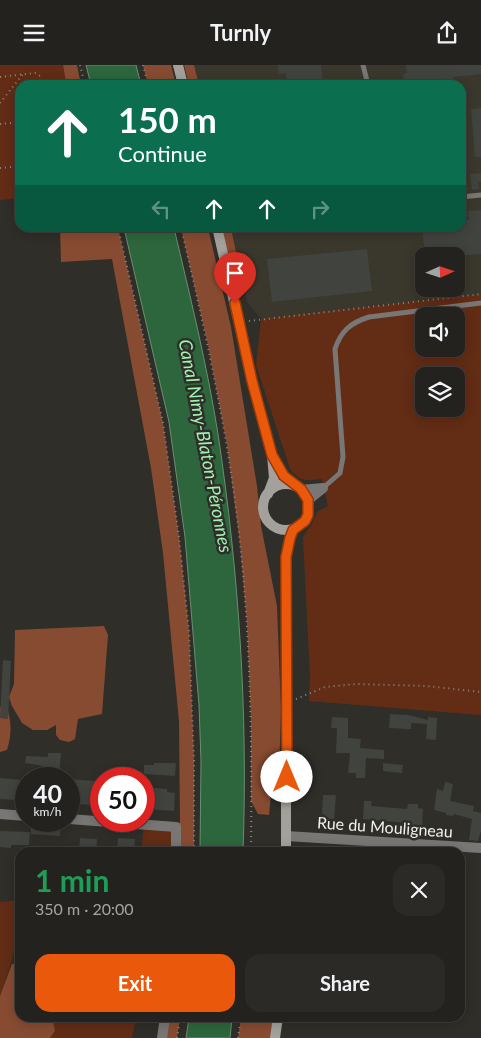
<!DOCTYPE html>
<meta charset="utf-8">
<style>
:root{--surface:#23221e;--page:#2b2a27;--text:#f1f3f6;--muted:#a3a4a4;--line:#403f3c;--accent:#ea580c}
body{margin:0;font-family:Lato,sans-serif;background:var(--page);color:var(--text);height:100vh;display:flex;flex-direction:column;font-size:19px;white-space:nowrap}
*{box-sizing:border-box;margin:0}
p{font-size:16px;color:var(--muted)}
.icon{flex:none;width:28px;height:28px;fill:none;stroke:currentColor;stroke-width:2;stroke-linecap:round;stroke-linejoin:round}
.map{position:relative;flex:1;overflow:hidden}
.drawer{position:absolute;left:15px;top:782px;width:450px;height:175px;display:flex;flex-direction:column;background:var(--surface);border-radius:15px;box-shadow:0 2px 12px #0003,0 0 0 1px var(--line)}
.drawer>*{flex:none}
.hud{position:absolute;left:15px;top:15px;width:451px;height:152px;border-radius:15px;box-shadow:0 2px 12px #0003,0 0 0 1px var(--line);background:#0b6e4f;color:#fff;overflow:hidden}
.needle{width:32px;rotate:87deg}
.fabs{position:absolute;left:415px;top:182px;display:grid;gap:10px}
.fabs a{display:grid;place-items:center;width:50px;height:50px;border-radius:10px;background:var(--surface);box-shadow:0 2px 12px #0003,0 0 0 1px var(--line);font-size:25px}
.speed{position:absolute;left:15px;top:702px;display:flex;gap:10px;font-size:25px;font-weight:700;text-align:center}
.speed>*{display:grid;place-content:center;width:65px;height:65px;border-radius:50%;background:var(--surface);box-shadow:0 2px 12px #0003,0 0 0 1px var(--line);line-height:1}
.speed small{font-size:12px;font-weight:400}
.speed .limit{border:8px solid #d22;background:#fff;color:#111}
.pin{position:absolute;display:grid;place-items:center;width:42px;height:42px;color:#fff;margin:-51px -21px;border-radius:50% 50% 50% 0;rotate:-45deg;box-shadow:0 0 5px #0007}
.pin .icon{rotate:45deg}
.me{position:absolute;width:55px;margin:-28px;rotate:0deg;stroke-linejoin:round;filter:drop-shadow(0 0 4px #0008)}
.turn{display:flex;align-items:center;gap:18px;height:105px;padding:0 20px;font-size:22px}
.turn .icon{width:65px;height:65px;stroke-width:2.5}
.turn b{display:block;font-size:35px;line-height:42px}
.lanes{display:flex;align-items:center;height:48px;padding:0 20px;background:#0003;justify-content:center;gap:25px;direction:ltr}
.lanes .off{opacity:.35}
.round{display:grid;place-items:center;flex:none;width:52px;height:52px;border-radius:15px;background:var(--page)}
.headline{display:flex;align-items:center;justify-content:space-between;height:85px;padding:0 20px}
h1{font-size:30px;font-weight:700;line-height:38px;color:#1e9e55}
.primary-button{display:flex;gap:10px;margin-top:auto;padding:10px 20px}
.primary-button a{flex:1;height:58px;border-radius:15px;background:var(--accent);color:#fff;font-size:20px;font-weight:700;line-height:58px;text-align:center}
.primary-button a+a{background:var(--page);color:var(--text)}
header{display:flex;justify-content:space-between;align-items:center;height:65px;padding:0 20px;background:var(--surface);font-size:22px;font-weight:700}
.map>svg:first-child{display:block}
.built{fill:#3a372c;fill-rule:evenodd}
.green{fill:#622c15;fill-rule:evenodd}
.forest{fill:#874b32}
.water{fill:#2d663d;stroke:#689072}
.building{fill:#41433e}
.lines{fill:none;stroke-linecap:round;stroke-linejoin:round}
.path{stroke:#8a8984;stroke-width:2;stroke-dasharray:1 4;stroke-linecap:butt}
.lane{stroke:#797775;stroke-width:5}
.street{stroke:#797775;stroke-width:10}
.secondary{stroke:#a4a19d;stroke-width:10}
.route-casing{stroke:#983908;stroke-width:12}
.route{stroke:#ea580c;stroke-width:9}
.labels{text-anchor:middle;stroke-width:5;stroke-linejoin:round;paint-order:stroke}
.street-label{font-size:16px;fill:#f2f1ed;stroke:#2f2e28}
.water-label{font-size:18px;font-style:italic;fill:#a0f3b3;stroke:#2f2e28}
</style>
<header><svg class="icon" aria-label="menu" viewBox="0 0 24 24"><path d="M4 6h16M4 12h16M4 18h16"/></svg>Turnly<svg class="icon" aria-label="share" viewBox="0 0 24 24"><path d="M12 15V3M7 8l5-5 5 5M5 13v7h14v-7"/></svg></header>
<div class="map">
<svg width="481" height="973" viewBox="0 0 481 973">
<rect width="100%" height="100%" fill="#2f2e28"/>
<!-- built -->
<path class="built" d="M 194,0 L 481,0 L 481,650 L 309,636 L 310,611 L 303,472 L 312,459 L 317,447 L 328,441 L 322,414 L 261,254 L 247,237 L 231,163 L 461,162 L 461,20 L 199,20 ZM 424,191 L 456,191 L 456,224 L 424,224 ZM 424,251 L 456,251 L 456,284 L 424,284 ZM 424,311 L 456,311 L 456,344 L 424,344 Z"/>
<!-- green -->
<path class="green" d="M 0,0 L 63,0 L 66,17 L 50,19 L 49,20 L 20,20 L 20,133 L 0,135 Z
M 481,229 L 481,650 L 309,636 L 310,611 L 303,472 L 312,459 L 317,447 L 328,441 L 322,414 C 307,416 300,417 290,404 L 256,300 L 261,254 ZM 424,251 L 456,251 L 456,284 L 424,284 ZM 424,311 L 456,311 L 456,344 L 424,344 Z
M 144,760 L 176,762 L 176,787 L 141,788 Z
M 20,835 C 20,868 12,900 0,931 L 0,837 Z
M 50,953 L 136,953 L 132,973 L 50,973 L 55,966 L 53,955 Z"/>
<!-- forest -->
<path class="forest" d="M 63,0 L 77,0 L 81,20 L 49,20 L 49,19 L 66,17 Z
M 143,0 L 171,0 L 176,20 L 148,20 Z
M 184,0 L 194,0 L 199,20 L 189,20 Z
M 60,163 L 118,163 L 163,358 L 179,472 L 189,567 L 194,696 L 194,787 L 176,787 L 176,762 L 180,757 L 179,656 L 163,488 L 151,403 L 112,194 L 61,197 Z
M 181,163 L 208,163 L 231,262 L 257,421 L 261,461 L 277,541 L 281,645 L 279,710 L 272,718 L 269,750 L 258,749 L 251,736 L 251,655 L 247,559 L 240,478 L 227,380 L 208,280 Z
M 222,163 L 231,163 L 243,220 L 236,222 Z
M 104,561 L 108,570 L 102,649 L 78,654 L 75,674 L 69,677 L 60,675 L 56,670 L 56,660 L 47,665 L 33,665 L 22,658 L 12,641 L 9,632 L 14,619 L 15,565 Z
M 0,642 L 8,646 C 12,660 11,672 7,685 L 0,687 Z
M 12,899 L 20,899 L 20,952 L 50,953 L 53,955 L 55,966 L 50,973 L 0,973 L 0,931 Z
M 165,953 L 180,953 L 177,973 L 162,973 Z
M 241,953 L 278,953 L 275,973 L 238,973 Z"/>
<!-- water -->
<path class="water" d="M 86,0 L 136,0 L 141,20 L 91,20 Z
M 124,163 L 174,163 C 190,231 207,300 218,369 C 239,508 248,648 243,787 L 200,787 L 201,696 L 199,640 L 185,472 L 169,357 Z
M 189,953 L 232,953 L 230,973 L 186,973 Z"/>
<!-- building -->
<path class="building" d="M 278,0 L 321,0 L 323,20 L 287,20 L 286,8 L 279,9 Z
M 406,0 L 481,0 L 481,9 L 454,12 L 453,14 L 404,17 L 403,9 L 407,8 Z
M 481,43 L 481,92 L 475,92 L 471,44 Z
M 481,108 L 481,117 L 478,117 L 479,124 L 472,125 L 470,109 Z
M 481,145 L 481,189 L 457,191 L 425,191 L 422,162 L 461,162 L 461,155 L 469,155 L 468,146 Z
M 367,184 L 372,226 L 272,237 L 267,194 Z
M 3,595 L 11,596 L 8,654 L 0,653 Z
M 390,649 L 408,650 L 428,655 L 428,652 L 437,653 L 436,675 L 426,674 L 427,659 L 411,658 L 411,664 L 407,664 L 389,663 Z
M 332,652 L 348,653 L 348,673 L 361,674 L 360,683 L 384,685 L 384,694 L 366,693 L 365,713 L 356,713 L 356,708 L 348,708 L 350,688 L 336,688 L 337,663 L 331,663 Z
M 48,688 L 61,688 L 59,710 L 49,710 L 49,714 L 42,714 L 43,701 L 25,698 L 26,691 L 48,692 Z
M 154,698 L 176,698 L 175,711 L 144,709 L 144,700 L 154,700 Z
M 383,698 L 403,700 L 402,708 L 383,706 Z
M 0,713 L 24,715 L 23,734 L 17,733 L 17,735 L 0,734 Z
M 69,714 L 95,716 L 94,727 L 101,727 L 101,740 L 69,739 Z
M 445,717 L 453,719 L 450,736 L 474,741 L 473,746 L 481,748 L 481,766 L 478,776 L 469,775 L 472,754 L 454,749 L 453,751 L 446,750 L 446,748 L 434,745 L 437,724 L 443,726 Z
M 144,722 L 167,724 L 167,727 L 175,728 L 174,746 L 144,744 Z
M 323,730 L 336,730 L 334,756 L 323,755 L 324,749 L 322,749 Z
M 364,736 L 372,736 L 371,741 L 407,744 L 408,739 L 418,739 L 418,743 L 423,744 L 422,762 L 412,761 L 412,759 L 408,758 L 363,754 Z
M 31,757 L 61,760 L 60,771 L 31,769 Z
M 0,766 L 30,767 L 29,780 L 11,780 L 11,783 L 0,782 Z
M 80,773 L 97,774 L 96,788 L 79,788 Z
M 118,773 L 135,774 L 134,785 L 130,785 L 130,786 L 117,784 Z"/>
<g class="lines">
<!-- path -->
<path class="path" d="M 80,0 L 85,20
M 143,0 L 148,20
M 0,12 L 35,8 L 40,11 L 41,20
M 0,38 L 23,9
M 0,59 L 20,57
M 0,103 L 20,101
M 118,162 L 163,358 L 179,472 L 189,567 L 194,696 L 194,788
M 181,162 C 205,267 229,371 240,478 C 251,581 252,684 251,788
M 249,256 L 481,229
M 296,634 L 325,622 L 356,619 L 427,621 L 481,627
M 177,973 L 180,952
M 238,973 L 241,952"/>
<!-- lane -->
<path class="lane" d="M 363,0 L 368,20
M 461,132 L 481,130
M 323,423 L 340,408 L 343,392 L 335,284 C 341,266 350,258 369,252 L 481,238"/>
<!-- street -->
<path class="street" d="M 301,425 L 323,423
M 308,435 L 323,423
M 0,749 L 26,751
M 69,754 L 176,762 L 176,788
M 286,771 L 481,783
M 162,973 L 165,952"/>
<!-- secondary -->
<path class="secondary" d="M 178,0 L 183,20
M 217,162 L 252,316 L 272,390 L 274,413 L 268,429
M 275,395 L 284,411 L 295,421
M263 442a23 23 0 1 1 46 0a23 23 0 1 1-46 0Z
M 286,788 L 286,492 L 290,473 L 293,465
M 275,973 L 278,952"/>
</g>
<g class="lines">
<!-- route casing -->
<g class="route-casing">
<path id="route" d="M 235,238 L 252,316 L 272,390 L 284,411 L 301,424 L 308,435 L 308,450 L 305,456 L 293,465 L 290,473 L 286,492 L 287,712"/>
</g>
<!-- route -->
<use href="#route" class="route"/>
</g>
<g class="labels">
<!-- street labels -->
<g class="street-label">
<text transform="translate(385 762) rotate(4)" y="6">Rue du Mouligneau</text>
</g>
<!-- water labels -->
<g class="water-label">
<text transform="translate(205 381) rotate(79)" y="6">Canal Nimy-Blaton-Péronnes</text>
</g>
</g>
</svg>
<div class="fabs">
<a><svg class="needle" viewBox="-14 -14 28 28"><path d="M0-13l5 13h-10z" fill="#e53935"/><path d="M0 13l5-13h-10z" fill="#a3a4a4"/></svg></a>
<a><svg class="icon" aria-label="sound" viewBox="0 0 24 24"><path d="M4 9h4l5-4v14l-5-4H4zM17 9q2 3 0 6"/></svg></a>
<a><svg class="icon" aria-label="layers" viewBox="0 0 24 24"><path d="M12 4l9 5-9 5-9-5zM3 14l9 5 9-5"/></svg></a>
</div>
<div class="speed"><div>40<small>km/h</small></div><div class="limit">50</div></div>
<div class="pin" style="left:235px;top:238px;background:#d93025"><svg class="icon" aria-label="arrive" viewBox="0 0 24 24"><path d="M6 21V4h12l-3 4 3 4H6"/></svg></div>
<svg class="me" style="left:287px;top:712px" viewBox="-20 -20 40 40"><circle r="19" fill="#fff"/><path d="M0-13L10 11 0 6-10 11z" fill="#ea580c"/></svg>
<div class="hud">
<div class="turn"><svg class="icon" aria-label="ahead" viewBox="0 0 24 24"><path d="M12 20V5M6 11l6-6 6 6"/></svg><div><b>150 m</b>Continue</div></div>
<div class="lanes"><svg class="icon off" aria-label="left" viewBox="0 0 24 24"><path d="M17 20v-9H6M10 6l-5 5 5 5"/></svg><svg class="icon" aria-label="ahead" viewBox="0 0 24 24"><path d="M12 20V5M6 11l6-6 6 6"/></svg><svg class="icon" aria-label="ahead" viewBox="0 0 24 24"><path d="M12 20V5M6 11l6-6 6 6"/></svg><svg class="icon off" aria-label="right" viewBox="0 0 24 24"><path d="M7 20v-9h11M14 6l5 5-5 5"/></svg></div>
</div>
<section class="drawer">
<div class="headline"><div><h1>1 min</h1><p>350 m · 20:00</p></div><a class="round"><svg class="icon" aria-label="close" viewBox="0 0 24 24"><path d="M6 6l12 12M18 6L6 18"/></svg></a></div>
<div class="primary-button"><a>Exit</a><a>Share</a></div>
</section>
</div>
